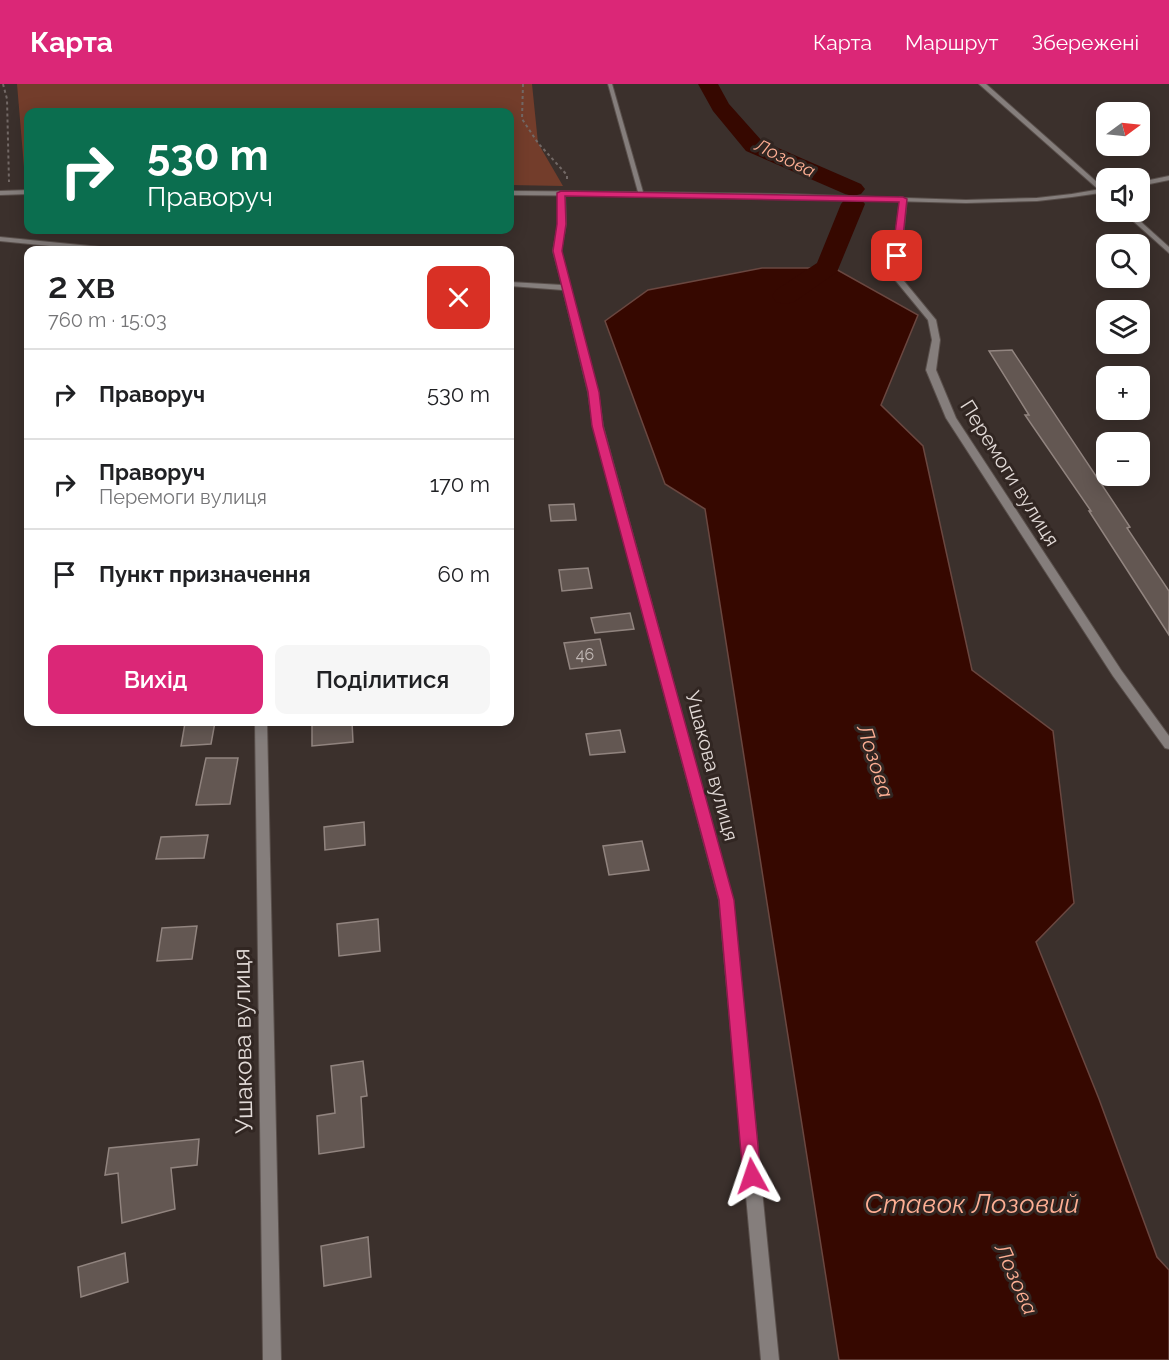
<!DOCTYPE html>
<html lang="uk">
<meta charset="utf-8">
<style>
:root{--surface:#fff;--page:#f6f6f6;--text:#202124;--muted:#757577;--line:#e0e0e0;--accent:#db2777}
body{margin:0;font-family:Raleway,sans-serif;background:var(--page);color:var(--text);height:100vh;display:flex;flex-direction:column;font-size:22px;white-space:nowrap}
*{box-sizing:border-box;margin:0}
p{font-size:20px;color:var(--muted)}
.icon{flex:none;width:33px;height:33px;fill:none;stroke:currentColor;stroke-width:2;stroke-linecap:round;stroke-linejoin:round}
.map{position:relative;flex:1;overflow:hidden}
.panel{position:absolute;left:24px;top:162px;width:490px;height:480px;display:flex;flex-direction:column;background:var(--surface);border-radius:12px;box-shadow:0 3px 15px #0003}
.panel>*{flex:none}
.top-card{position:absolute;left:24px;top:24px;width:490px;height:126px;border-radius:12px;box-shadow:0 3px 15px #0003;background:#0b6e4f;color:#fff;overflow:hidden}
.needle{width:39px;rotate:75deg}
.tools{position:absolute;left:1096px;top:18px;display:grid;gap:12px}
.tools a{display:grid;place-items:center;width:54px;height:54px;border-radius:12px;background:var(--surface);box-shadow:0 3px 15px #0003;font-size:30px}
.pin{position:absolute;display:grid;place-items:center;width:51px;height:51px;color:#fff;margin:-26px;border-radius:12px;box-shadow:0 3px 9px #0006}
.me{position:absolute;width:66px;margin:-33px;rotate:355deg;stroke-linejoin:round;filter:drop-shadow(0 0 4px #0008)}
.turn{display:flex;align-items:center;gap:21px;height:126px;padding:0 24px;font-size:27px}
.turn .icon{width:78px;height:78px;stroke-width:2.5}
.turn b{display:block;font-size:42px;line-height:51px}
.round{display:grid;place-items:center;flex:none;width:63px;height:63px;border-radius:12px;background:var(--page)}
.summary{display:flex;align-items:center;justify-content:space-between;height:102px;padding:0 24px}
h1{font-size:36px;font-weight:600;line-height:45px}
.cta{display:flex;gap:12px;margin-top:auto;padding:12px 24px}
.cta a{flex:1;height:69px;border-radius:12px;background:var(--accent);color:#fff;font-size:24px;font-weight:600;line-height:69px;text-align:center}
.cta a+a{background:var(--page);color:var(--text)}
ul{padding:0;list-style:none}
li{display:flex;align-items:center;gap:18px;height:90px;padding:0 24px;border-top:2px solid var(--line)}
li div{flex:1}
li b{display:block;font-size:22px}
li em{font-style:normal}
header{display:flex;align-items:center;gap:36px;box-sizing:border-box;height:84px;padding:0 30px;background:var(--accent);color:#fff}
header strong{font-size:28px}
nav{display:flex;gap:33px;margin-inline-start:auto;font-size:21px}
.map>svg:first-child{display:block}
.green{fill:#733d2b}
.water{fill:#360800;stroke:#6a4740;stroke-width:1.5}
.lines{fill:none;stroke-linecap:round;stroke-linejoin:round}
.river{fill:#360800;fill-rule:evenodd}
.building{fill:#635752;stroke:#91847f;stroke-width:1.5}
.service-casing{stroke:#594f4b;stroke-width:2}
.minor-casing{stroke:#594f4b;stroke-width:2}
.path{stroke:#726865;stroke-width:2;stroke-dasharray:3 3;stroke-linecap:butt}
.service{fill:#857e7c;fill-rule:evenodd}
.minor{fill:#857e7c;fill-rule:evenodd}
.route{fill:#db2777;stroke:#8e194d;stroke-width:1.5}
.labels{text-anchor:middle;stroke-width:6;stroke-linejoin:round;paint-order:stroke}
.number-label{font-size:16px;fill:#c2b9b6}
.far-water-label{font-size:18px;font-style:italic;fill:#feaf94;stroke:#312622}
.street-label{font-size:20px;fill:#e2dad7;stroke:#312622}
.water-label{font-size:21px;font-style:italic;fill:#feaf94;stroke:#312622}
.near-street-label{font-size:24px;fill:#e2dad7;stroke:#312622}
.near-water-label{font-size:26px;font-style:italic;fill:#feaf94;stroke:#312622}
</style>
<header>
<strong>Карта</strong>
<nav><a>Карта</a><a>Маршрут</a><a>Збережені</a></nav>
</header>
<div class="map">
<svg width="1169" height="1276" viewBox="0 0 1169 1276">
<rect width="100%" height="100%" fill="#3b302c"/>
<!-- green -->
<path class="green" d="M 17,0 L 532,0 L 538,59 L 563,102 L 510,101 L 510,28 L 28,28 L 28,95 L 25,95 Z"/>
<!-- water -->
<path class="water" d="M 762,184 L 834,184 L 918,231 L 881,321 L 923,362 L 972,586 L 1053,647 L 1074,819 L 1036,858 L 1099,1015 L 1157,1173 L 1169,1186 L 1169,1276 L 839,1276 L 705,425 L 665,400 L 605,237 L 648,206 Z"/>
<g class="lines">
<!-- river -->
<path class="river" d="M 698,0 L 718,0 L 729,20 L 762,57 L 861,100 L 865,105 L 861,110 L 853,112 L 845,110 L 746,67 L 713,27 Z
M 853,113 L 861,115 L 865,120 L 837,188 L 794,218 L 785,220 L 776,218 L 772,212 L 776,206 L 817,179 L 841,120 L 845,115 Z"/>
</g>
<!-- building -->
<path class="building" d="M 1012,266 L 1130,443 L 1127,444 L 1169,507 L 1169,551 L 1089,427 L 1091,427 L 1025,331 L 1029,331 L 989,267 Z
M 574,420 L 576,436 L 551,437 L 549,421 Z
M 588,484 L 592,504 L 562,507 L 559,486 Z
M 630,529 L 634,545 L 595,549 L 591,534 Z
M 600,555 L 606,581 L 570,585 L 564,559 Z
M 215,638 L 211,660 L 181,662 L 185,639 Z
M 352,638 L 353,658 L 312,662 L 312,641 Z
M 620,646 L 625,668 L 590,671 L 586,650 Z
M 206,674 L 238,674 L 230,720 L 196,721 Z
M 364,738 L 365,761 L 325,766 L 324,743 Z
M 208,751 L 204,774 L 156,775 L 161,753 Z
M 642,757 L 649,786 L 609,791 L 603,762 Z
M 378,835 L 380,867 L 339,872 L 337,840 Z
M 197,842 L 192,875 L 157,877 L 162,844 Z
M 363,977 L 367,1012 L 361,1013 L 364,1063 L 319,1070 L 317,1032 L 335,1029 L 331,982 Z
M 199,1055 L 197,1081 L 171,1084 L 175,1125 L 122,1139 L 118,1089 L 105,1091 L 109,1064 Z
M 368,1153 L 371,1193 L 324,1202 L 321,1162 Z
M 125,1169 L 128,1198 L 81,1213 L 78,1183 Z"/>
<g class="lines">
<!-- service casing -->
<g class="service-casing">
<path id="service" d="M 608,0 L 612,0 L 643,108 L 786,110 L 966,116 L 1037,114 L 1072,110 L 1107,104 L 1107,108 L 1072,113 L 1037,117 L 966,119 L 746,113 L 510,111 L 510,107 L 638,108 Z
M 1169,92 L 1169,96 L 1140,102 L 1140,98 Z
M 28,106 L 28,110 L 0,111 L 0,107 Z"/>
</g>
<!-- minor casing -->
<g class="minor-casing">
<path id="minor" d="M 979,0 L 986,0 L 1107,107 L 1107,113 Z
M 558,107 L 565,109 L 566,140 L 561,167 L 598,308 L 603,342 L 733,816 L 779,1276 L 761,1276 L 719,816 L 593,342 L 588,308 L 563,206 L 510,202 L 510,198 L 562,201 L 553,167 L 558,140 Z
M 900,113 L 907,115 L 899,191 L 936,236 L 940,256 L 936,286 L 956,334 L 1121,586 L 1169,652 L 1169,665 L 1165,664 L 1113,592 L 946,334 L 926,286 L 932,256 L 928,236 L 891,191 Z
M 1123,128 L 1130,128 L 1169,163 L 1169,169 Z
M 0,153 L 110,164 L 114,166 L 91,166 L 0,157 Z
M 255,638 L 267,638 L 281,1276 L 263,1276 Z"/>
</g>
<!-- path -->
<path class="path" d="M 3,0 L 7,15 L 9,98
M 523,0 L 522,35 L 538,59 L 567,91 L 567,97"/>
<!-- service -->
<use href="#service" class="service"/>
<!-- minor -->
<use href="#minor" class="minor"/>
</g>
<!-- route -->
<path class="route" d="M 561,107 L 903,113 L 907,115 L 901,172 L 897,175 L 892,172 L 899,118 L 565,112 L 566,140 L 562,167 L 599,308 L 603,342 L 734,816 L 761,1092 L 759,1098 L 752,1100 L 746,1098 L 743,1092 L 719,816 L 592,342 L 588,308 L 553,167 L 557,140 L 557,109 Z"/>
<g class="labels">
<!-- number labels -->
<g class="number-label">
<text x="585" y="576">46</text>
</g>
<!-- far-water labels -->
<g class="far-water-label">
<text transform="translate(785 74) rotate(26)" y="6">Лозова</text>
</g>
<!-- street labels -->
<g class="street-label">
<text transform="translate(1010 389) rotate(58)" y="7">Перемоги вулиця</text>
<text transform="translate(712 682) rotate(75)" y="7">Ушакова вулиця</text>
</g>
<!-- water labels -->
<g class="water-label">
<text transform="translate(875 677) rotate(72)" y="7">Лозова</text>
<text transform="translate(1016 1195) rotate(66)" y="7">Лозова</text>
</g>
<!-- near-street labels -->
<g class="near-street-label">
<text transform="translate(243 957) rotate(-91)" y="8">Ушакова вулиця</text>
</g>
<!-- near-water labels -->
<g class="near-water-label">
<text x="972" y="1129">Ставок Лозовий</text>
</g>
</g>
</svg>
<div class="tools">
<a><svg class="needle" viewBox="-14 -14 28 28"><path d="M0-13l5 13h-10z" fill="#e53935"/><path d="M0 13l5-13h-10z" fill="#757577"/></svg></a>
<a><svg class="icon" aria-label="sound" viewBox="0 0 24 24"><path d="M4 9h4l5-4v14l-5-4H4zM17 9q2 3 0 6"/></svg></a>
<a><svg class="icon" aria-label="search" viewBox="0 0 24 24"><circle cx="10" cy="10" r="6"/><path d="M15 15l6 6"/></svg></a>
<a><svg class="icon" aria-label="layers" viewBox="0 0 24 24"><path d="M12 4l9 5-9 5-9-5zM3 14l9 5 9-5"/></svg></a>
<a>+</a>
<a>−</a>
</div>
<div class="pin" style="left:897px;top:172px;background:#d93025"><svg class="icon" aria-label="arrive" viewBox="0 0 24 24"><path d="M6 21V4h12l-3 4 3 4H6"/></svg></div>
<svg class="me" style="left:752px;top:1092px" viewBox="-20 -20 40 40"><path d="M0-17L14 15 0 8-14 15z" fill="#db2777" stroke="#fff" stroke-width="4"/></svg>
<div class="top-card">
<div class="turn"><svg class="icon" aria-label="right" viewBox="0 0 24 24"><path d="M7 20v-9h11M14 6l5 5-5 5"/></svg><div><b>530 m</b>Праворуч</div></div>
</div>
<section class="panel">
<div class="summary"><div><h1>2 хв</h1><p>760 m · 15:03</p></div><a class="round" style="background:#d93025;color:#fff"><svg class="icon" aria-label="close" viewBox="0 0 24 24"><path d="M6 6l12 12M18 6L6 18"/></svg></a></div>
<ul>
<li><svg class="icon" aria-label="right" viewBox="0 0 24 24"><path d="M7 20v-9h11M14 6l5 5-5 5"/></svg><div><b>Праворуч</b></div><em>530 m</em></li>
<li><svg class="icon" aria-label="right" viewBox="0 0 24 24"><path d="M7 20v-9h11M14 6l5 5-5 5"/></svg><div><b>Праворуч</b><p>Перемоги вулиця</p></div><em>170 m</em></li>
<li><svg class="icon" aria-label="arrive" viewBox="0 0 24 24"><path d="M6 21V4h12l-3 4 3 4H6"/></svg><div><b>Пункт призначення</b></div><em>60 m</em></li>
</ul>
<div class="cta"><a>Вихід</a><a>Поділитися</a></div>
</section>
</div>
